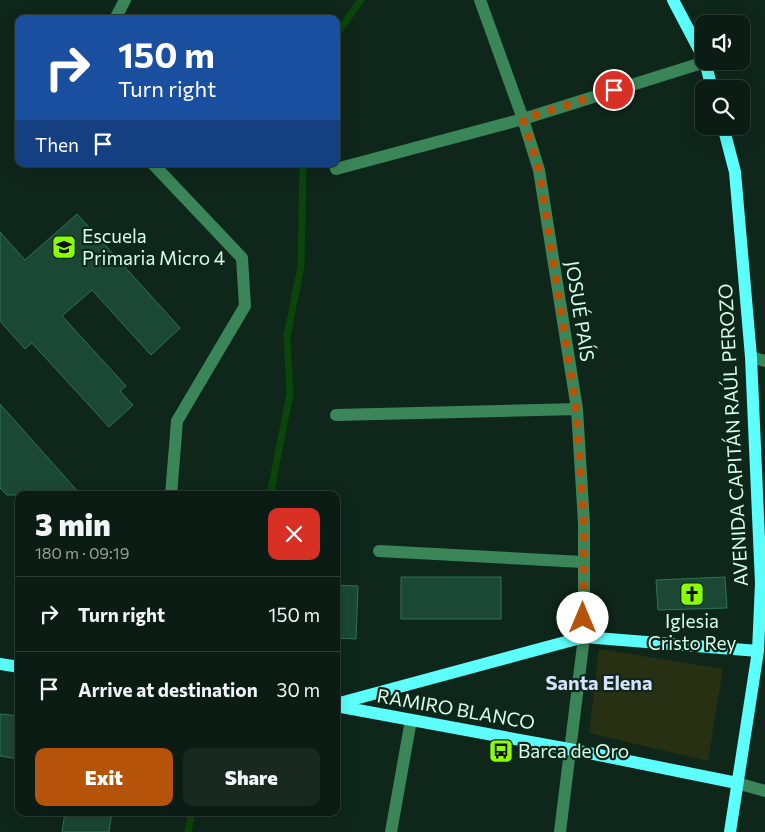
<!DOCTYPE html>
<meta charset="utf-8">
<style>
:root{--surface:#0b1c14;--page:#192922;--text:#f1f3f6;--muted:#9aa1a0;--line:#2b3a34;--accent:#b45309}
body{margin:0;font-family:Commissioner,sans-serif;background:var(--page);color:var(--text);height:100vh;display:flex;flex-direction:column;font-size:19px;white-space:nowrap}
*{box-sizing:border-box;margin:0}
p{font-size:16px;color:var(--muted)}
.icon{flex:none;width:28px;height:28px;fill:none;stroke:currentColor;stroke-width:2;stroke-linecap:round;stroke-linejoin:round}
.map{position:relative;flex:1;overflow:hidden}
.panel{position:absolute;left:15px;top:491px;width:325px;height:325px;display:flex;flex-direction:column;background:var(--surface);border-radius:10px;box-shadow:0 5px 20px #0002,0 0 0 1px var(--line)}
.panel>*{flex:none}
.hud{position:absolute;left:15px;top:15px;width:325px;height:152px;border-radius:10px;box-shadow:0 5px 20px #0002,0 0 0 1px var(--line);background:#1a4fa0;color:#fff;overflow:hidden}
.controls{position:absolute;left:695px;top:15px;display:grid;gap:10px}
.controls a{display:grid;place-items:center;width:55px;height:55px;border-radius:10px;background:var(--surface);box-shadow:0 5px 20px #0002,0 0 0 1px var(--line);font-size:25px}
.pin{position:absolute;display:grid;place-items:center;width:42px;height:42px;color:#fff;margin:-21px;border:2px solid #fff;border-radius:50%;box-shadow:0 1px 5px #0007}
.me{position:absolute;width:55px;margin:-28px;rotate:0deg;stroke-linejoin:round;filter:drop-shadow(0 0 4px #0008)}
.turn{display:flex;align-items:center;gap:18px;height:105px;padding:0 20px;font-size:22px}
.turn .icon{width:65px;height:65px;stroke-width:2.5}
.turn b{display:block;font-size:35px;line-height:42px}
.then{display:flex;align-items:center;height:48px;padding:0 20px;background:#0003;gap:10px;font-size:19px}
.round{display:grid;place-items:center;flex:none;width:52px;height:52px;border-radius:10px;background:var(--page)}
.overview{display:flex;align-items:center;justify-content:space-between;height:85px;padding:0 20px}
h1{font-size:30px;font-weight:800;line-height:38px}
.button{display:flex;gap:10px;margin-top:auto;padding:10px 20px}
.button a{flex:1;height:58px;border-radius:10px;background:var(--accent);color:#fff;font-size:20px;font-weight:800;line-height:58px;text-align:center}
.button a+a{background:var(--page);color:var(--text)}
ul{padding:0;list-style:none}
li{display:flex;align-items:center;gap:15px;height:75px;padding:0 20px;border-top:1px solid var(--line)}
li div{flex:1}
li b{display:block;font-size:19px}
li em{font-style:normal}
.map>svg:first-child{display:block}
.green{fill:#273012}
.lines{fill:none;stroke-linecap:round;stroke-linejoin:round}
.stream{stroke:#0a450a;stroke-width:7}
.building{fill:#1b4834;stroke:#2d7454}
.minor{stroke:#3a8658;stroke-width:12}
.major{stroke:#5cfffc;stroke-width:12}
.route{stroke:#b45309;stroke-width:9;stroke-dasharray:0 16.2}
.labels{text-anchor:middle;stroke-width:4.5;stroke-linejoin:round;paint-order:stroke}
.poi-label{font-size:19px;fill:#d5ffe8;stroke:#0f261b;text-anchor:start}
.street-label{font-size:19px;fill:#d5ffe8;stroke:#0f261b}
.neighbourhood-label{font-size:20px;font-weight:bold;fill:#d7e2ff;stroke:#0f261b}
</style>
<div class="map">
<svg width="765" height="832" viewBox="0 0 765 832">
<rect width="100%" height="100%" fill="#0f261b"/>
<!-- green -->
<path class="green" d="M 599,649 L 723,669 L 708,761 L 589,733 Z"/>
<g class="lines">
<!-- stream -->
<path class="stream" d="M 336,35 L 361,0
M 270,495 L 290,394 L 287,336 L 301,266 L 303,164
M 188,832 L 192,812"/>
</g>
<!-- building -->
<path class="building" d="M 77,214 L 180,328 L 151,355 L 92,290 L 62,316 L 126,386 L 120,391 L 133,405 L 109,427 L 32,343 L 25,349 L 0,321 L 0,232 L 25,260 Z
M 0,404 L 81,495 L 7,495 L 0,488 Z
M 401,577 L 501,577 L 501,619 L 401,619 Z
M 725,577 L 727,608 L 658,610 L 656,580 Z
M 336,585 L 358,586 L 356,639 L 336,638 Z
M 0,714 L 19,716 L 19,759 L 0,756 Z
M 65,812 L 112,812 L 109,832 L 62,832 Z"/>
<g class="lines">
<!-- minor -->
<path class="minor" d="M 480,0 L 523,119 L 539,170 L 577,409 L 584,523 L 584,637 L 560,832
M 115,19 L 125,0
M 153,164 L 242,258 L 245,306 L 177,421 L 171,495
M 336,169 L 523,119 L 705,62
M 751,357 L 765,361
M 336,415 L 577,409
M 379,551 L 583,562
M 737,783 L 765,791
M 391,832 L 411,720"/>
<!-- major -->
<path class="major" d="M 673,0 L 704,59
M 705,61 L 712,89
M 723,126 L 735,172 L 751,357 L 761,583 L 758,651 L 730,832
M 0,664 L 19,667
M 336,704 L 584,637 L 758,651
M 336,706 L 569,749 L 737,783"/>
</g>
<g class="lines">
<!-- route -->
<path class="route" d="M 583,618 L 584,523 L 576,409 L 539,170 L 523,119 L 614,90"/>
</g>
<!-- icons -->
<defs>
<g id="school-square" transform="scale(1.25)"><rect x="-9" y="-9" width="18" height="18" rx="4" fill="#8bff01" stroke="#0f261b"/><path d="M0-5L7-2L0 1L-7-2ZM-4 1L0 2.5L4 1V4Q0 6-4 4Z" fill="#111"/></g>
<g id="church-square" transform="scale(1.25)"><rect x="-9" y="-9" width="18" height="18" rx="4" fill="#8bff01" stroke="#0f261b"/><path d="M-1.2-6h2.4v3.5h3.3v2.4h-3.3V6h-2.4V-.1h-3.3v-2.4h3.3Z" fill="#111"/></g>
<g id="bus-square" transform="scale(1.25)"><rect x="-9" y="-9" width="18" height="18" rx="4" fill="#8bff01" stroke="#0f261b"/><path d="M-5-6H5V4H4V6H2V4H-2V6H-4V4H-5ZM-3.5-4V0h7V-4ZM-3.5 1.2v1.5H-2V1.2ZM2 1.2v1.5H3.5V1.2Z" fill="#111"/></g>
</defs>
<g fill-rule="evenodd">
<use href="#school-square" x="64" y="247"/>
<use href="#church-square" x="692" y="594"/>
<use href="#bus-square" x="501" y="751"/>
</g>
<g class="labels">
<!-- poi labels -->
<g class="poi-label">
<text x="82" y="243">Escuela<tspan x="82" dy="22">Primaria Micro 4</tspan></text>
<text x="692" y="628" text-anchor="middle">Iglesia<tspan x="692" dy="22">Cristo Rey</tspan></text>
<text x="518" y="758">Barca de Oro</text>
</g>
<!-- street labels -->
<g class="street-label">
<text transform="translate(580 311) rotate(81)" y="7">JOSUÉ PAÍS</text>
<text transform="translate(733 435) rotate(-93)" y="7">AVENIDA CAPITÁN RAÚL PEROZO</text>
<text transform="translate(456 709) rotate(10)" y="7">RAMIRO BLANCO</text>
</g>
<!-- neighbourhood labels -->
<g class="neighbourhood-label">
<text x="599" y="690">Santa Elena</text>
</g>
</g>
</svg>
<div class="controls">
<a><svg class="icon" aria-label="sound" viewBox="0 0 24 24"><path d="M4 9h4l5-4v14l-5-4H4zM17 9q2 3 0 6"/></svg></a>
<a><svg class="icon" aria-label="search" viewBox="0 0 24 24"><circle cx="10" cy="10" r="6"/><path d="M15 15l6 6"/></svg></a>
</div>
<div class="pin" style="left:614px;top:90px;background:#d93025"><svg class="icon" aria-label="arrive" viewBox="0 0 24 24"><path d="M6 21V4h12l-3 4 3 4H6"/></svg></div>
<svg class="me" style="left:583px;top:618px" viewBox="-20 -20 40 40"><circle r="19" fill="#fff"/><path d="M0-13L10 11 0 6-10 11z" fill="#b45309"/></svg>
<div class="hud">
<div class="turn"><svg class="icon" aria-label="right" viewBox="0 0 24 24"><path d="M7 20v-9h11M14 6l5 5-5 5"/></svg><div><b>150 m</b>Turn right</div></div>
<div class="then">Then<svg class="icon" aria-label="arrive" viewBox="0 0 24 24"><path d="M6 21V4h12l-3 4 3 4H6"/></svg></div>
</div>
<section class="panel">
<div class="overview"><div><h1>3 min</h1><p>180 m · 09:19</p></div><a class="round" style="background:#d93025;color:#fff"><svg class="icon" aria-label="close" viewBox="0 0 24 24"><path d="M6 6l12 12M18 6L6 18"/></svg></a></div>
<ul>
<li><svg class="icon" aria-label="right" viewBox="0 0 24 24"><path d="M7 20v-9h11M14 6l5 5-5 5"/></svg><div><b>Turn right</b></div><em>150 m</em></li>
<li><svg class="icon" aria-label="arrive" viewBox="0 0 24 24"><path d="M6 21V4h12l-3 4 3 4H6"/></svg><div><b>Arrive at destination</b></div><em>30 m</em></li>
</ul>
<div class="button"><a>Exit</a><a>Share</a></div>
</section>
</div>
